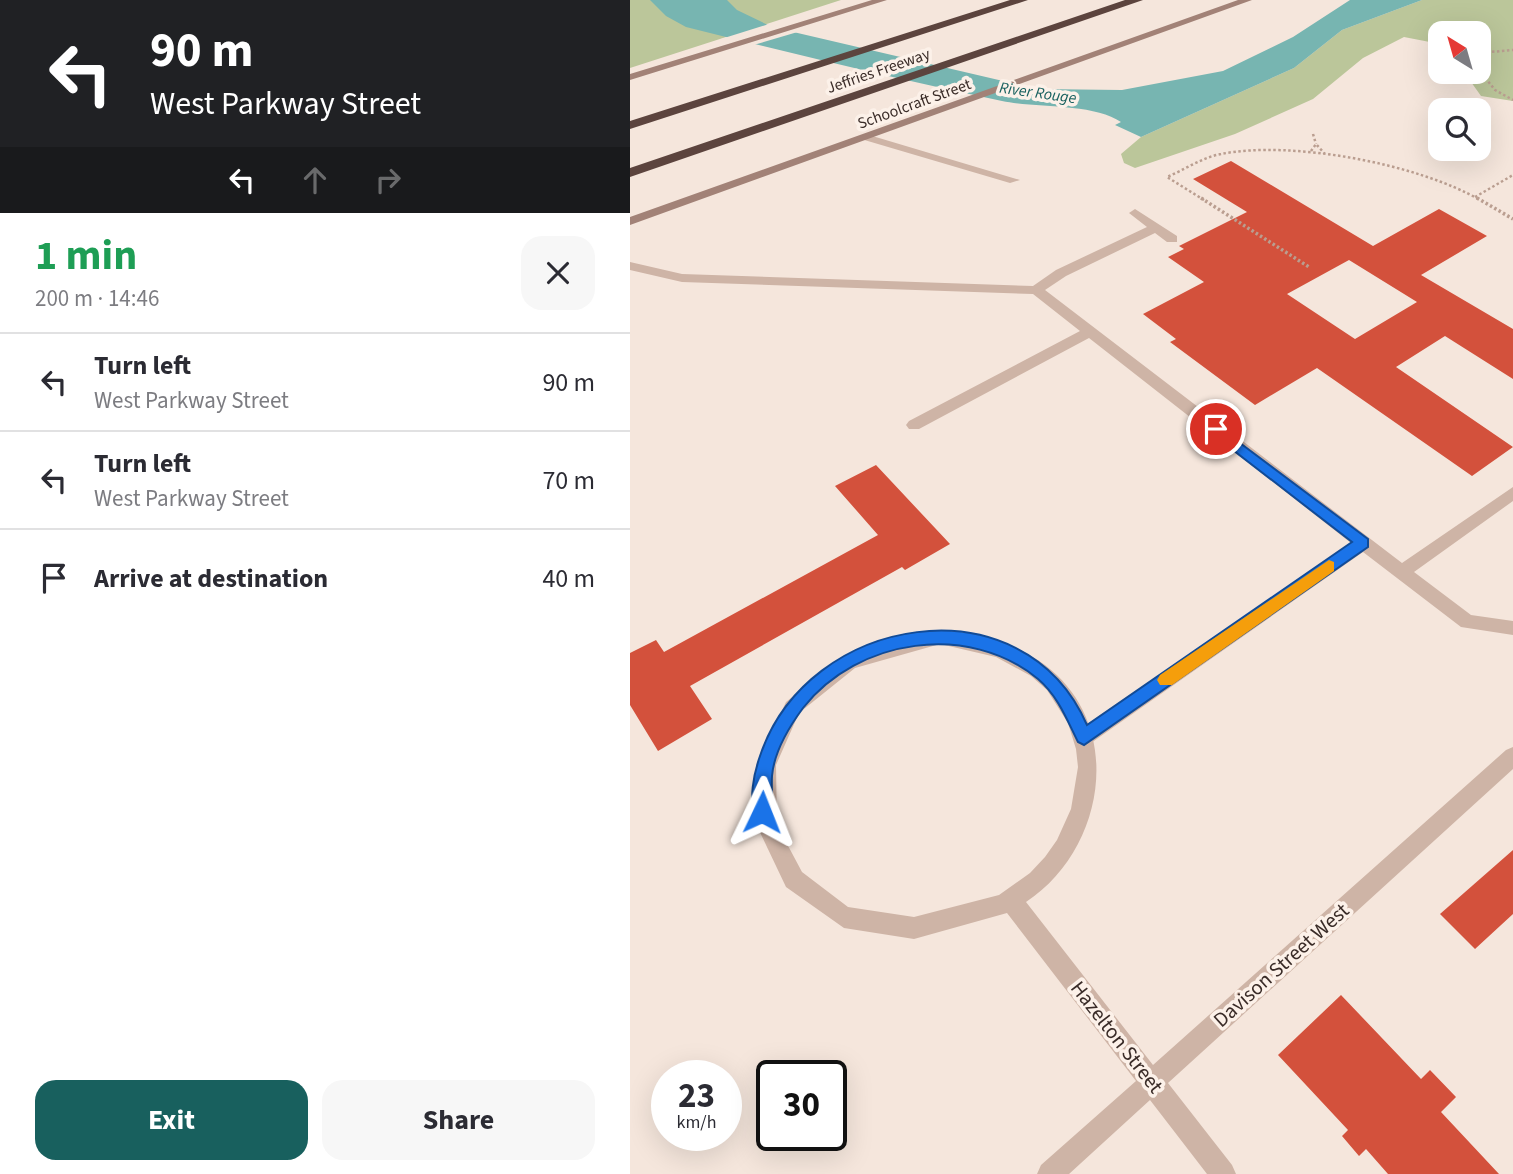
<!DOCTYPE html>
<meta charset="utf-8">
<style>
:root{--surface:#fff;--page:#f7f7f7;--text:#2b2b33;--muted:#7c7c81;--line:#e1e1e2;--accent:#18605e}
body{margin:0;font-family:"Source Sans 3",sans-serif;background:var(--page);color:var(--text);height:100vh;display:flex;flex-direction:column;font-size:26px;white-space:nowrap}
*{box-sizing:border-box;margin:0}
p{font-size:23px;color:var(--muted)}
.icon{flex:none;width:38px;height:38px;fill:none;stroke:currentColor;stroke-width:2;stroke-linecap:round;stroke-linejoin:round}
.map{position:relative;flex:1;overflow:hidden}
.sheet{display:flex;flex-direction:column;background:var(--surface);width:630px}
.sheet>*{flex:none}
.guide{background:#202124;color:#fff;overflow:hidden}
.needle{width:46px;rotate:323deg}
.tools{position:absolute;left:798px;top:21px;display:grid;gap:14px}
.tools a{display:grid;place-items:center;width:63px;height:63px;border-radius:14px;background:var(--surface);box-shadow:0 7px 28px #0002;font-size:35px}
.speed{position:absolute;left:21px;top:1060px;display:flex;gap:14px;font-size:35px;font-weight:700;text-align:center}
.speed>*{display:grid;place-content:center;width:91px;height:91px;border-radius:50%;background:var(--surface);box-shadow:0 7px 28px #0002;line-height:1}
.speed small{font-size:18px;font-weight:400}
.speed .limit{border:4px solid #111;border-radius:10px;background:#fff;color:#111}
.pin{position:absolute;display:grid;place-items:center;width:60px;height:60px;color:#fff;margin:-30px;border:4px solid #fff;border-radius:50%;box-shadow:0 2px 7px #0007}
.me{position:absolute;width:77px;margin:-38px;rotate:2deg;stroke-linejoin:round;filter:drop-shadow(0 0 5px #0008)}
.turn{display:flex;align-items:center;gap:24px;height:147px;padding:0 35px;font-size:32px}
.turn .icon{width:91px;height:91px;stroke-width:2.5}
.turn b{display:block;font-size:49px;line-height:60px}
.lanes{display:flex;align-items:center;height:66px;padding:0 35px;background:#0003;justify-content:center;gap:35px;direction:ltr}
.lanes .off{opacity:.35}
.round{display:grid;place-items:center;flex:none;width:74px;height:74px;border-radius:21px;background:var(--page)}
.headline{display:flex;align-items:center;justify-content:space-between;height:119px;padding:0 35px}
h1{font-size:42px;font-weight:700;line-height:52px;color:#1e9e55}
.button{display:flex;gap:14px;margin-top:auto;padding:14px 35px}
.button a{flex:1;height:80px;border-radius:21px;background:var(--accent);color:#fff;font-size:28px;font-weight:700;line-height:80px;text-align:center}
.button a+a{background:var(--page);color:var(--text)}
ul{padding:0;list-style:none}
li{display:flex;align-items:center;gap:21px;height:98px;padding:0 35px;border-top:2px solid var(--line)}
li div{flex:1}
li b{display:block;font-size:26px}
li em{font-style:normal}
main{display:flex;flex:1;min-height:0}
.map>svg:first-child{display:block}
.green{fill:#bbc69a}
.water{fill:#77b5b1}
.pier{fill:#f5e6dc}
.building{fill:#d3513c;fill-rule:evenodd}
.lines{fill:none;stroke-linecap:round;stroke-linejoin:round}
.path-far1{stroke:#ba9e90;stroke-width:2.5;stroke-dasharray:2.5 2.5;stroke-linecap:butt}
.path{stroke:#ba9e90;stroke-width:3.5;stroke-dasharray:2.5 2.5;stroke-linecap:butt}
.service{fill:#ceb4a6;fill-rule:evenodd}
.minor{fill:#ceb4a6;fill-rule:evenodd}
.secondary{fill:#a28277;fill-rule:evenodd}
.motorway{fill:#5c443e;fill-rule:evenodd}
.route{fill:#1a73e8;stroke:#114b97;stroke-width:2}
.slow{fill:#f59e0b}
.labels{text-anchor:middle;stroke-width:7;stroke-linejoin:round;paint-order:stroke}
.far-street-label{font-size:16px;fill:#3a2c28;stroke:#fcf1e9}
.far-water-label{font-size:16px;font-style:italic;fill:#18605e;stroke:#fcf1e9}
.near-street-label{font-size:21px;fill:#3a2c28;stroke:#fcf1e9}
</style>
<main>
<section class="sheet">
<div class="guide">
<div class="turn"><svg class="icon" aria-label="left" viewBox="0 0 24 24"><path d="M17 20v-9H6M10 6l-5 5 5 5"/></svg><div><b>90 m</b>West Parkway Street</div></div>
<div class="lanes"><svg class="icon" aria-label="left" viewBox="0 0 24 24"><path d="M17 20v-9H6M10 6l-5 5 5 5"/></svg><svg class="icon off" aria-label="ahead" viewBox="0 0 24 24"><path d="M12 20V5M6 11l6-6 6 6"/></svg><svg class="icon off" aria-label="right" viewBox="0 0 24 24"><path d="M7 20v-9h11M14 6l5 5-5 5"/></svg></div>
</div>
<div class="headline"><div><h1>1 min</h1><p>200 m · 14:46</p></div><a class="round"><svg class="icon" aria-label="close" viewBox="0 0 24 24"><path d="M6 6l12 12M18 6L6 18"/></svg></a></div>
<ul>
<li><svg class="icon" aria-label="left" viewBox="0 0 24 24"><path d="M17 20v-9H6M10 6l-5 5 5 5"/></svg><div><b>Turn left</b><p>West Parkway Street</p></div><em>90 m</em></li>
<li><svg class="icon" aria-label="left" viewBox="0 0 24 24"><path d="M17 20v-9H6M10 6l-5 5 5 5"/></svg><div><b>Turn left</b><p>West Parkway Street</p></div><em>70 m</em></li>
<li><svg class="icon" aria-label="arrive" viewBox="0 0 24 24"><path d="M6 21V4h12l-3 4 3 4H6"/></svg><div><b>Arrive at destination</b></div><em>40 m</em></li>
</ul>
<div class="button"><a>Exit</a><a>Share</a></div>
</section>
<div class="map">
<svg width="883" height="1174" viewBox="0 0 883 1174">
<rect width="100%" height="100%" fill="#f5e6dc"/>
<!-- green -->
<path class="green" d="M 0,0 L 211,0 L 0,68 Z
M 792,0 L 883,0 L 883,101 L 851,96 L 834,72 L 849,72 L 849,33 L 810,33 L 810,44 L 774,37 L 733,58 L 683,99 L 605,134 L 505,168 L 494,163 L 491,154 L 511,137 L 664,68 L 712,30 Z"/>
<!-- water -->
<path class="water" d="M 20,0 L 97,0 L 107,10 L 142,27 L 407,89 L 492,90 L 593,71 L 663,37 L 720,0 L 792,0 L 712,30 L 664,68 L 511,137 L 485,125 L 491,122 C 464,103 405,108 372,101 C 266,79 161,53 56,27 L 36,16 Z"/>
<!-- pier -->
<path class="pier" d="M 142,23 L 171,31 L 120,46 L 91,39 Z"/>
<!-- building -->
<path class="building" d="M 601,161 L 743,246 L 809,209 L 857,236 L 791,275 L 883,329 L 883,379 L 815,336 L 766,367 L 883,447 L 842,476 L 687,368 L 625,405 L 540,342 L 546,339 L 513,314 L 574,282 L 538,257 L 554,249 L 549,246 L 617,212 L 563,179 ZM 719,260 L 787,302 L 725,339 L 657,294 Z
M 246,465 L 320,544 L 275,570 L 272,567 L 60,686 L 82,719 L 28,751 L 0,705 L 0,653 L 26,640 L 34,652 L 248,535 L 205,486 Z
M 883,850 L 883,914 L 845,949 L 810,914 Z
M 711,995 L 791,1079 L 800,1070 L 826,1097 L 811,1112 L 869,1174 L 758,1174 L 736,1149 L 729,1156 L 712,1136 L 718,1130 L 648,1055 Z"/>
<g class="lines">
<!-- path-far1 -->
<path class="path-far1" d="M 849,59 L 860,52 L 883,50
M 849,70 L 865,90 L 883,100
M 683,134 L 686,144
M 681,151 L 686,144 L 694,153
M 845,197 L 883,175
M 574,200 L 537,177 C 554,170 573,157 591,154 C 662,140 788,164 850,200"/>
<!-- path -->
<path class="path" d="M 571,198 L 679,267
M 847,198 L 883,219"/>
<!-- service -->
<path class="service" d="M 231,135 L 239,135 L 390,180 L 380,183 L 231,139 Z
M 505,209 L 547,236 L 547,242 L 537,242 L 525,233 L 436,276 L 415,290 L 772,563 L 883,487 L 883,501 L 784,572 L 841,615 L 883,621 L 883,635 L 831,627 L 733,552 L 461,743 L 454,746 L 447,743 L 444,737 L 447,731 L 721,543 L 459,338 L 289,429 L 279,429 L 276,425 L 279,421 L 450,331 L 403,294 L 52,282 L 0,270 L 0,262 L 52,274 L 403,286 L 426,270 L 517,227 L 499,213 Z"/>
<!-- minor -->
<path class="minor" d="M 310,630 C 346,635 385,643 415,665 C 496,726 475,850 396,902 L 523,1065 L 876,750 L 883,747 L 883,769 L 538,1083 L 602,1165 L 606,1174 L 577,1174 L 520,1100 L 439,1174 L 407,1174 L 411,1165 L 506,1081 L 377,913 L 284,939 L 214,928 L 156,887 L 127,826 L 126,765 L 156,702 L 213,656 ZM 310,644 L 366,657 L 401,676 L 417,690 L 438,723 L 446,749 L 448,767 L 441,809 L 427,840 L 415,857 L 400,873 L 369,895 L 284,917 L 218,907 L 172,872 L 147,825 L 146,765 L 169,713 L 225,668 Z"/>
<!-- secondary -->
<path class="secondary" d="M 242,0 L 257,0 L 0,80 L 0,74 Z
M 608,0 L 622,0 L 0,225 L 0,217 Z"/>
<!-- motorway -->
<path class="motorway" d="M 380,0 L 398,0 L 0,129 L 0,121 Z
M 495,0 L 513,0 L 0,177 L 0,168 Z"/>
</g>
<!-- route -->
<path class="route" d="M 586,425 L 738,539 L 738,547 L 454,745 L 448,742 C 437,720 428,696 408,679 C 339,622 228,638 173,708 C 159,727 144,752 142,776 C 141,790 144,805 139,818 L 132,821 L 126,818 C 118,801 124,773 130,756 C 177,614 393,578 457,725 L 722,542 L 581,433 L 579,429 Z"/>
<!-- slow -->
<path class="slow" d="M 699,560 L 704,562 L 704,571 L 542,685 L 530,685 L 527,680 L 530,675 Z"/>
<g class="labels">
<!-- far-street labels -->
<g class="far-street-label">
<text transform="translate(248 70) rotate(-19)" y="6">Jeffries Freeway</text>
<text transform="translate(284 103) rotate(-20)" y="6">Schoolcraft Street</text>
</g>
<!-- far-water labels -->
<g class="far-water-label">
<text transform="translate(408 92) rotate(8)" y="6">River Rouge</text>
</g>
<!-- near-street labels -->
<g class="near-street-label">
<text transform="translate(651 965) rotate(-42)" y="7">Davison Street West</text>
<text transform="translate(487 1037) rotate(52)" y="7">Hazelton Street</text>
</g>
</g>
</svg>
<div class="tools">
<a><svg class="needle" viewBox="-14 -14 28 28"><path d="M0-13l5 13h-10z" fill="#e53935"/><path d="M0 13l5-13h-10z" fill="#7c7c81"/></svg></a>
<a><svg class="icon" aria-label="search" viewBox="0 0 24 24"><circle cx="10" cy="10" r="6"/><path d="M15 15l6 6"/></svg></a>
</div>
<div class="speed"><div>23<small>km/h</small></div><div class="limit">30</div></div>
<div class="pin" style="left:586px;top:429px;background:#d93025"><svg class="icon" aria-label="arrive" viewBox="0 0 24 24"><path d="M6 21V4h12l-3 4 3 4H6"/></svg></div>
<svg class="me" style="left:132px;top:812px" viewBox="-20 -20 40 40"><path d="M0-17L14 15 0 8-14 15z" fill="#1a73e8" stroke="#fff" stroke-width="4"/></svg>
</div>
</main>
